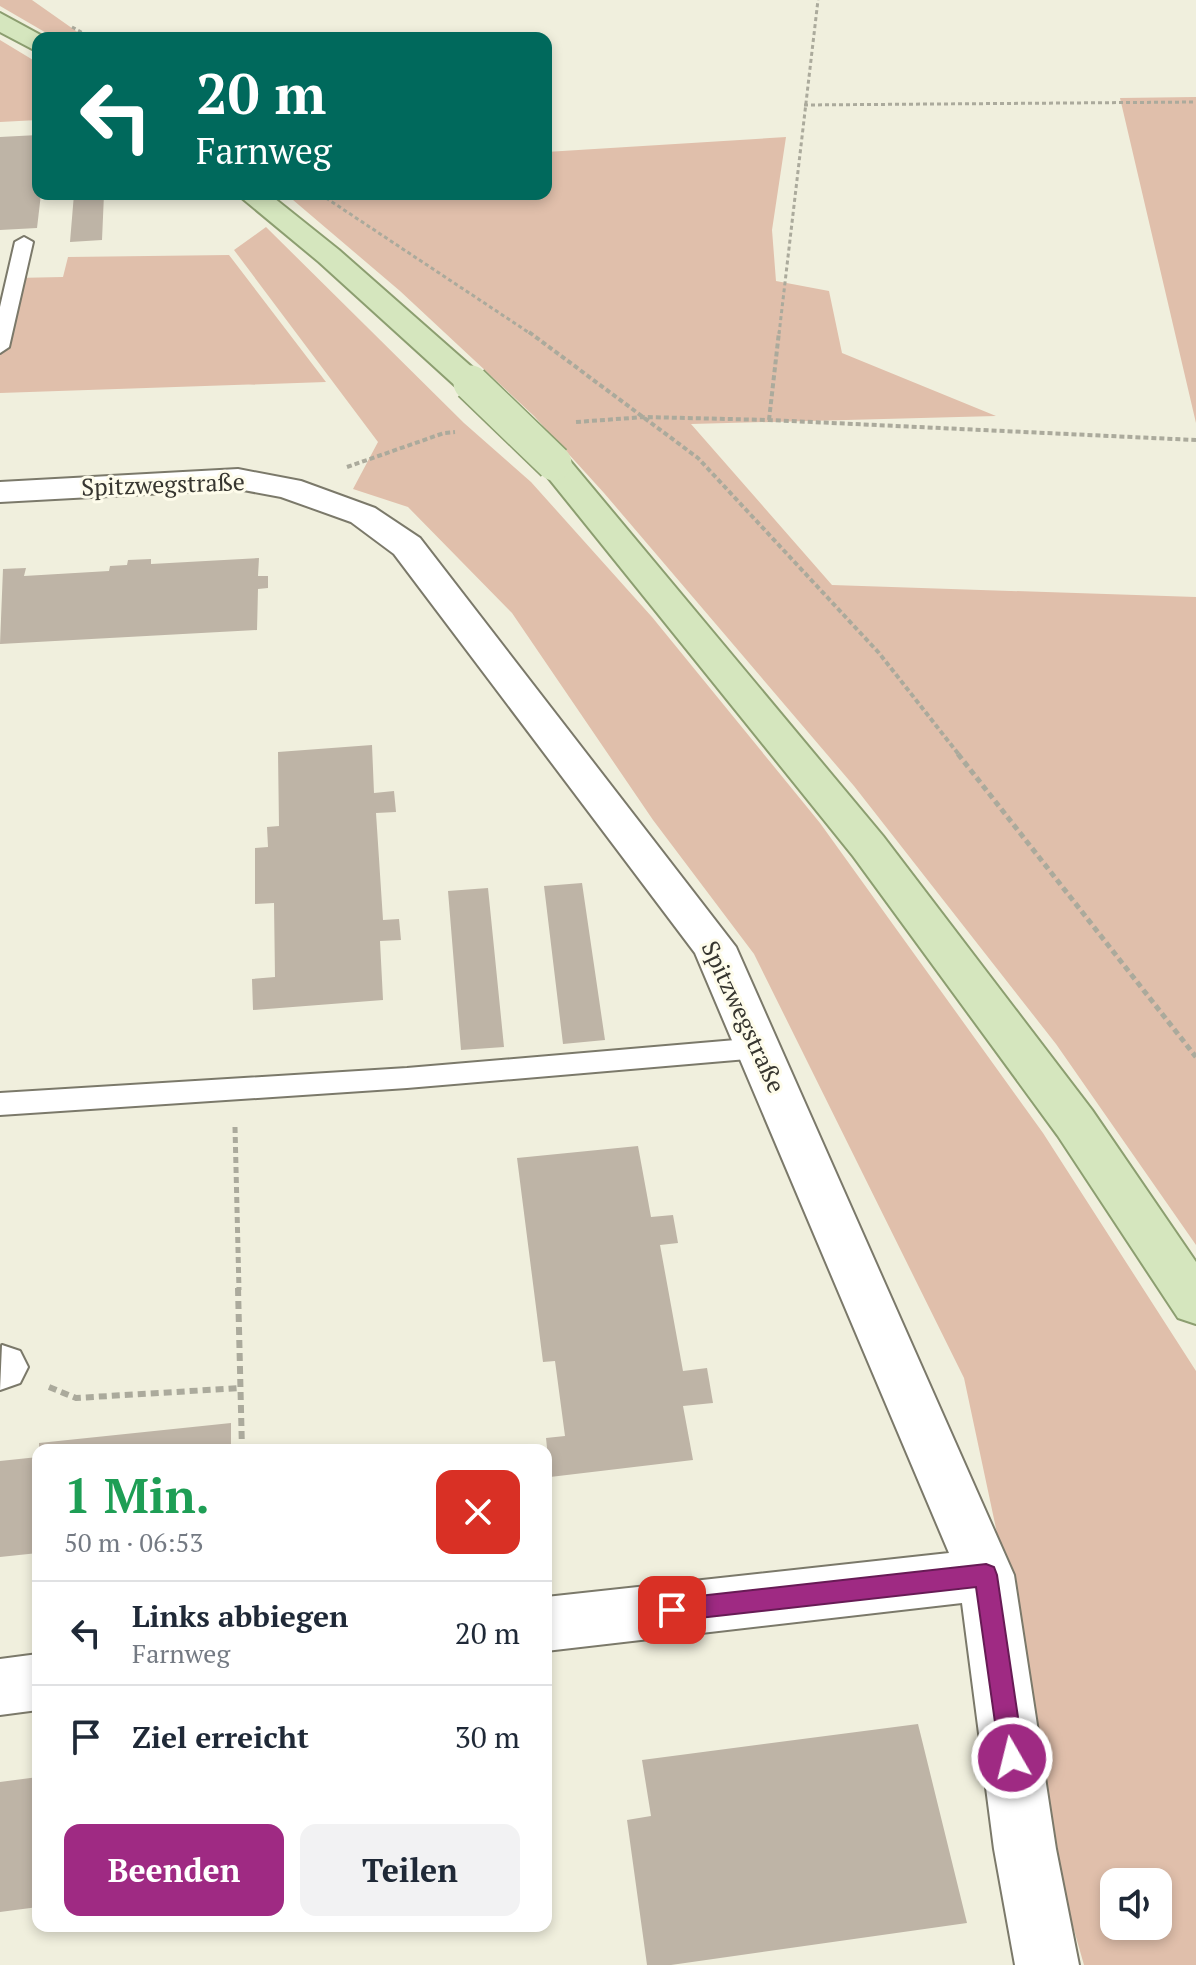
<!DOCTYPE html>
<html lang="de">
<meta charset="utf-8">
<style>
:root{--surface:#fff;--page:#f2f2f3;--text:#1f2937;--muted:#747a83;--line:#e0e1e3;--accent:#9f2a83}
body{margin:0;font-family:"PT Serif",serif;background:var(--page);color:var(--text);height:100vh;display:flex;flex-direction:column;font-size:30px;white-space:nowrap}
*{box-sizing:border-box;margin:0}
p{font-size:26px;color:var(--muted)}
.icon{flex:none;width:44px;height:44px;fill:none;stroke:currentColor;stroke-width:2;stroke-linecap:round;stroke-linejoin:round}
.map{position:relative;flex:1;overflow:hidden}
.sheet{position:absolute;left:32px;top:1444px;width:520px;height:488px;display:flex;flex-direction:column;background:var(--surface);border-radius:16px;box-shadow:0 4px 12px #0003}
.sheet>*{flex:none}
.top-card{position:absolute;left:32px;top:32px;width:520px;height:168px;border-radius:16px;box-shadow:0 4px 12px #0003;background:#00695c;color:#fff;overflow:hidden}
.tools{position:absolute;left:1100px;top:1868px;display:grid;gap:16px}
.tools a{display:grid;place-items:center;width:72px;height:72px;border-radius:16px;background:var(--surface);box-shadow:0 4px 12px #0003;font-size:40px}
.pin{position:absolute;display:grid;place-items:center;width:68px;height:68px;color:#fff;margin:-34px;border-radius:16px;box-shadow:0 4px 12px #0006}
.me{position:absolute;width:88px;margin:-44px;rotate:352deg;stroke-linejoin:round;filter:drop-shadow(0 0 6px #0008)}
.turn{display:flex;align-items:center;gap:28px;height:168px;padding:0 32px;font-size:36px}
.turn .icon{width:104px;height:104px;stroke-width:2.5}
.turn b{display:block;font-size:56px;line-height:68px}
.round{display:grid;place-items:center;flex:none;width:84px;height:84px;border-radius:16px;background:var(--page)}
.overview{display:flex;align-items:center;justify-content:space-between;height:136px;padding:0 32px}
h1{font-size:48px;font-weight:700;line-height:60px;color:#1e9e55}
.cta{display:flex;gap:16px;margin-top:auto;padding:16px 32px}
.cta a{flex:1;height:92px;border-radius:16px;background:var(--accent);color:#fff;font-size:32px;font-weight:700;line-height:92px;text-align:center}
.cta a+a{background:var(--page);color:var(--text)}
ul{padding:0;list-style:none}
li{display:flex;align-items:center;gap:24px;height:104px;padding:0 32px;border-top:2px solid var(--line)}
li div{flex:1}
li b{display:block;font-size:30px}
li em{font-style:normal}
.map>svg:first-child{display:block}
.green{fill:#e0bfab;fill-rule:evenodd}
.building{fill:#beb4a6}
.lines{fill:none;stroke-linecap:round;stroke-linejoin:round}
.service-casing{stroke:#7b796a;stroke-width:4}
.minor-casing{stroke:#7b796a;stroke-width:4}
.primary-casing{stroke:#8c9e70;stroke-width:4}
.path-far3{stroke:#abaa9c;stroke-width:3;stroke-dasharray:4 3;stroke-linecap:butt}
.path-far2{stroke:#abaa9c;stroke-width:4;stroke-dasharray:5 3;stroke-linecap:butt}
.path-far1{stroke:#abaa9c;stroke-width:5;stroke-dasharray:6 4;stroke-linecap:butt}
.path{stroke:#abaa9c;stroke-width:6;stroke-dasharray:8 5;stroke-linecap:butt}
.service{fill:#fff;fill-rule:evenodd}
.minor{fill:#fff;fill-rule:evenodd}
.primary{fill:#d5e6be;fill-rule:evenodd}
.primary-bridge-casing{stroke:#8c9e70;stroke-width:38;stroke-linecap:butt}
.primary-bridge{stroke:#d5e6be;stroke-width:35}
.route{fill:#9f2a83;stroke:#671b55;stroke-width:2}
.labels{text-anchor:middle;stroke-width:6;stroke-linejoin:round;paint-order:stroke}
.street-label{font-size:24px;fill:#373630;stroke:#fefceb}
</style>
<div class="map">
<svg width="1196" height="1965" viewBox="0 0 1196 1965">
<rect width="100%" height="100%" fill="#f0efdd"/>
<!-- green -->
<path class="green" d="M 0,0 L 32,0 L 86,38 L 55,38 L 0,6 Z
M 0,40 L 38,63 L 38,120 L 0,122 Z
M 1196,97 L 1196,423 L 1120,98 Z
M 786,137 L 772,230 L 776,281 L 829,291 L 842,353 L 996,416 L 691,424 L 832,585 L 1196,597 L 1196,1245 L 1056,1044 L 854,786 L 604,493 L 534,416 L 400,291 L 286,194 L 546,194 L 546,152 Z
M 266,227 L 464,423 L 531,482 L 652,617 L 820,823 L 1043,1133 L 1196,1371 L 1196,1965 L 1084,1965 L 1070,1916 L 1001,1552 L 964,1378 L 754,954 L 653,820 L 512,613 L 408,507 L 353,489 L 378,442 L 234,250 ZM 1114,1882 L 1158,1882 L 1158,1926 L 1114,1926 Z
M 229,255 L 326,382 L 0,393 L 0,347 L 15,278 L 63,277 L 68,257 Z"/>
<!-- building -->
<path class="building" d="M 38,135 L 38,194 L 41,194 L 37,228 L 0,230 L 0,137 Z
M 74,194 L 104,194 L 102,240 L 70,242 Z
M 259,558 L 258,576 L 268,576 L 268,588 L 258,589 L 257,630 L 0,644 L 3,569 L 26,568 L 24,576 L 109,571 L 110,566 L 127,565 L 128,560 L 151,559 L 151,564 Z
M 372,745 L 374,793 L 394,791 L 396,812 L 376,813 L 383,920 L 399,919 L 401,940 L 380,941 L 383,1000 L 253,1010 L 252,979 L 275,977 L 274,903 L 255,904 L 255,848 L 268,847 L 267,827 L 279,826 L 278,752 Z
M 582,883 L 605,1040 L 563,1044 L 544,886 Z
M 488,888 L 504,1047 L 461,1050 L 448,891 Z
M 638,1146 L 651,1217 L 673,1215 L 678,1243 L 660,1245 L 683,1371 L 707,1368 L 713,1403 L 683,1406 L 693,1460 L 550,1477 L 546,1438 L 565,1436 L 555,1361 L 543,1362 L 517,1158 Z
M 231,1423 L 231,1450 L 39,1450 L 39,1443 Z
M 38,1457 L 38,1553 L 0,1557 L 0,1461 Z
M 918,1724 L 967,1923 L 671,1965 L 647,1965 L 627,1820 L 651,1816 L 642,1760 Z
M 38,1777 L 38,1907 L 0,1912 L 0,1782 Z"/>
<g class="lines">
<!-- service casing -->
<g class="service-casing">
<path id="service" d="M 24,237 L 33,242 L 9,347 L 0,353 L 0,307 L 15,242 Z
M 759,1038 L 768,1041 L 772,1048 L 768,1055 L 759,1058 L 407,1088 L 0,1115 L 0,1093 L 407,1068 Z"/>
</g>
<!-- minor casing -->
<g class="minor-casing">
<path id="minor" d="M 238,469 L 301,481 L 375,508 L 420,538 L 736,947 L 1014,1575 L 1056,1849 L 1079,1965 L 1015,1965 L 994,1849 L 962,1603 L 546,1651 L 546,1597 L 949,1553 L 695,953 L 394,554 L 351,522 L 281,497 L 238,489 L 0,502 L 0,482 Z
M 2,1345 L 20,1351 L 28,1367 L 20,1383 L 0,1390 Z
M 38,1654 L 38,1710 L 0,1715 L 0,1659 Z"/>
</g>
<!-- primary casing -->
<g class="primary-casing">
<path id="primary" d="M 0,13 L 46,38 L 38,38 L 38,52 L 0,32 Z
M 237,194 L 269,194 L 339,250 L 482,376 L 487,383 L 482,390 L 471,393 L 460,390 L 319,262 Z
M 554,453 L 566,456 L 883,836 L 1092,1110 L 1196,1262 L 1196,1324 L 1178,1318 L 1058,1136 L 853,856 L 542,470 L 537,463 L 542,456 Z"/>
</g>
<!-- path-far3 -->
<path class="path-far3" d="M 72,27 L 92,38
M 804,105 L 1196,102
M 320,194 L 531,334
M 779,334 L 818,0"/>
<!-- path-far2 -->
<path class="path-far2" d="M 529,332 L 698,458 L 879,653 L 960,756
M 769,420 L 779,332
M 576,422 L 645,417 L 769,420 L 1196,440
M 347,467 L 444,433 L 455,432"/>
<!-- path-far1 -->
<path class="path-far1" d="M 958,754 L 1196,1057
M 235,1127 L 239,1290"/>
<!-- path -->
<path class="path" d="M 238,1288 L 242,1450
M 49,1387 L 76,1398 L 241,1388"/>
<!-- service -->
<use href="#service" class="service"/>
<!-- minor -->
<use href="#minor" class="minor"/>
<!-- primary -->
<use href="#primary" class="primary"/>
<!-- primary-bridge casing -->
<g class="primary-bridge-casing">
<path id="primary-bridge" d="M 471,383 L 554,463"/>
</g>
<!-- primary-bridge -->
<use href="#primary-bridge" class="primary-bridge"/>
</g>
<!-- route -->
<path class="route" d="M 986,1564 L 994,1567 L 997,1575 L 1024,1758 L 1021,1766 L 1012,1770 L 1004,1766 L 1000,1758 L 976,1587 L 672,1621 L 663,1618 L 660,1610 L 663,1602 L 672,1599 Z"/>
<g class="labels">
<!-- street labels -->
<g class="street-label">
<text transform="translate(163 485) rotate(-2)" y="8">Spitzwegstraße</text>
<text transform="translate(743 1017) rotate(65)" y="8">Spitzwegstraße</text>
</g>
</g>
</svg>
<div class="tools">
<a><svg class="icon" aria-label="sound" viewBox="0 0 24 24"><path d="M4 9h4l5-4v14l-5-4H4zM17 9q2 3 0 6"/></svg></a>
</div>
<div class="pin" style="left:672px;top:1610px;background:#d93025"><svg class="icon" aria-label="arrive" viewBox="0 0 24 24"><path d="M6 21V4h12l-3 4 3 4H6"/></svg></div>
<svg class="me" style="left:1012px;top:1758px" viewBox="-20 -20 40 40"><circle r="17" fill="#9f2a83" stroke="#fff" stroke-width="3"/><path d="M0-11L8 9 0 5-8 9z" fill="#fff"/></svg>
<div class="top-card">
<div class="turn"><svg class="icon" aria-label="left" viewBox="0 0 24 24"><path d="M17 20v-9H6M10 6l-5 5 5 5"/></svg><div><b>20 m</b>Farnweg</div></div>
</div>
<section class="sheet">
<div class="overview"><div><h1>1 Min.</h1><p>50 m · 06:53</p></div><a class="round" style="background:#d93025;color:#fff"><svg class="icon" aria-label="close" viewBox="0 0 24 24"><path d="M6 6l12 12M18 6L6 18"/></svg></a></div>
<ul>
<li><svg class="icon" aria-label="left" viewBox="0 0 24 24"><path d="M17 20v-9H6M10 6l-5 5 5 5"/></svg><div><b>Links abbiegen</b><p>Farnweg</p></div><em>20 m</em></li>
<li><svg class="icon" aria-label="arrive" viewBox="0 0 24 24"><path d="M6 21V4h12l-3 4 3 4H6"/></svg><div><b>Ziel erreicht</b></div><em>30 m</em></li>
</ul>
<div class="cta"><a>Beenden</a><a>Teilen</a></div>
</section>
</div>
